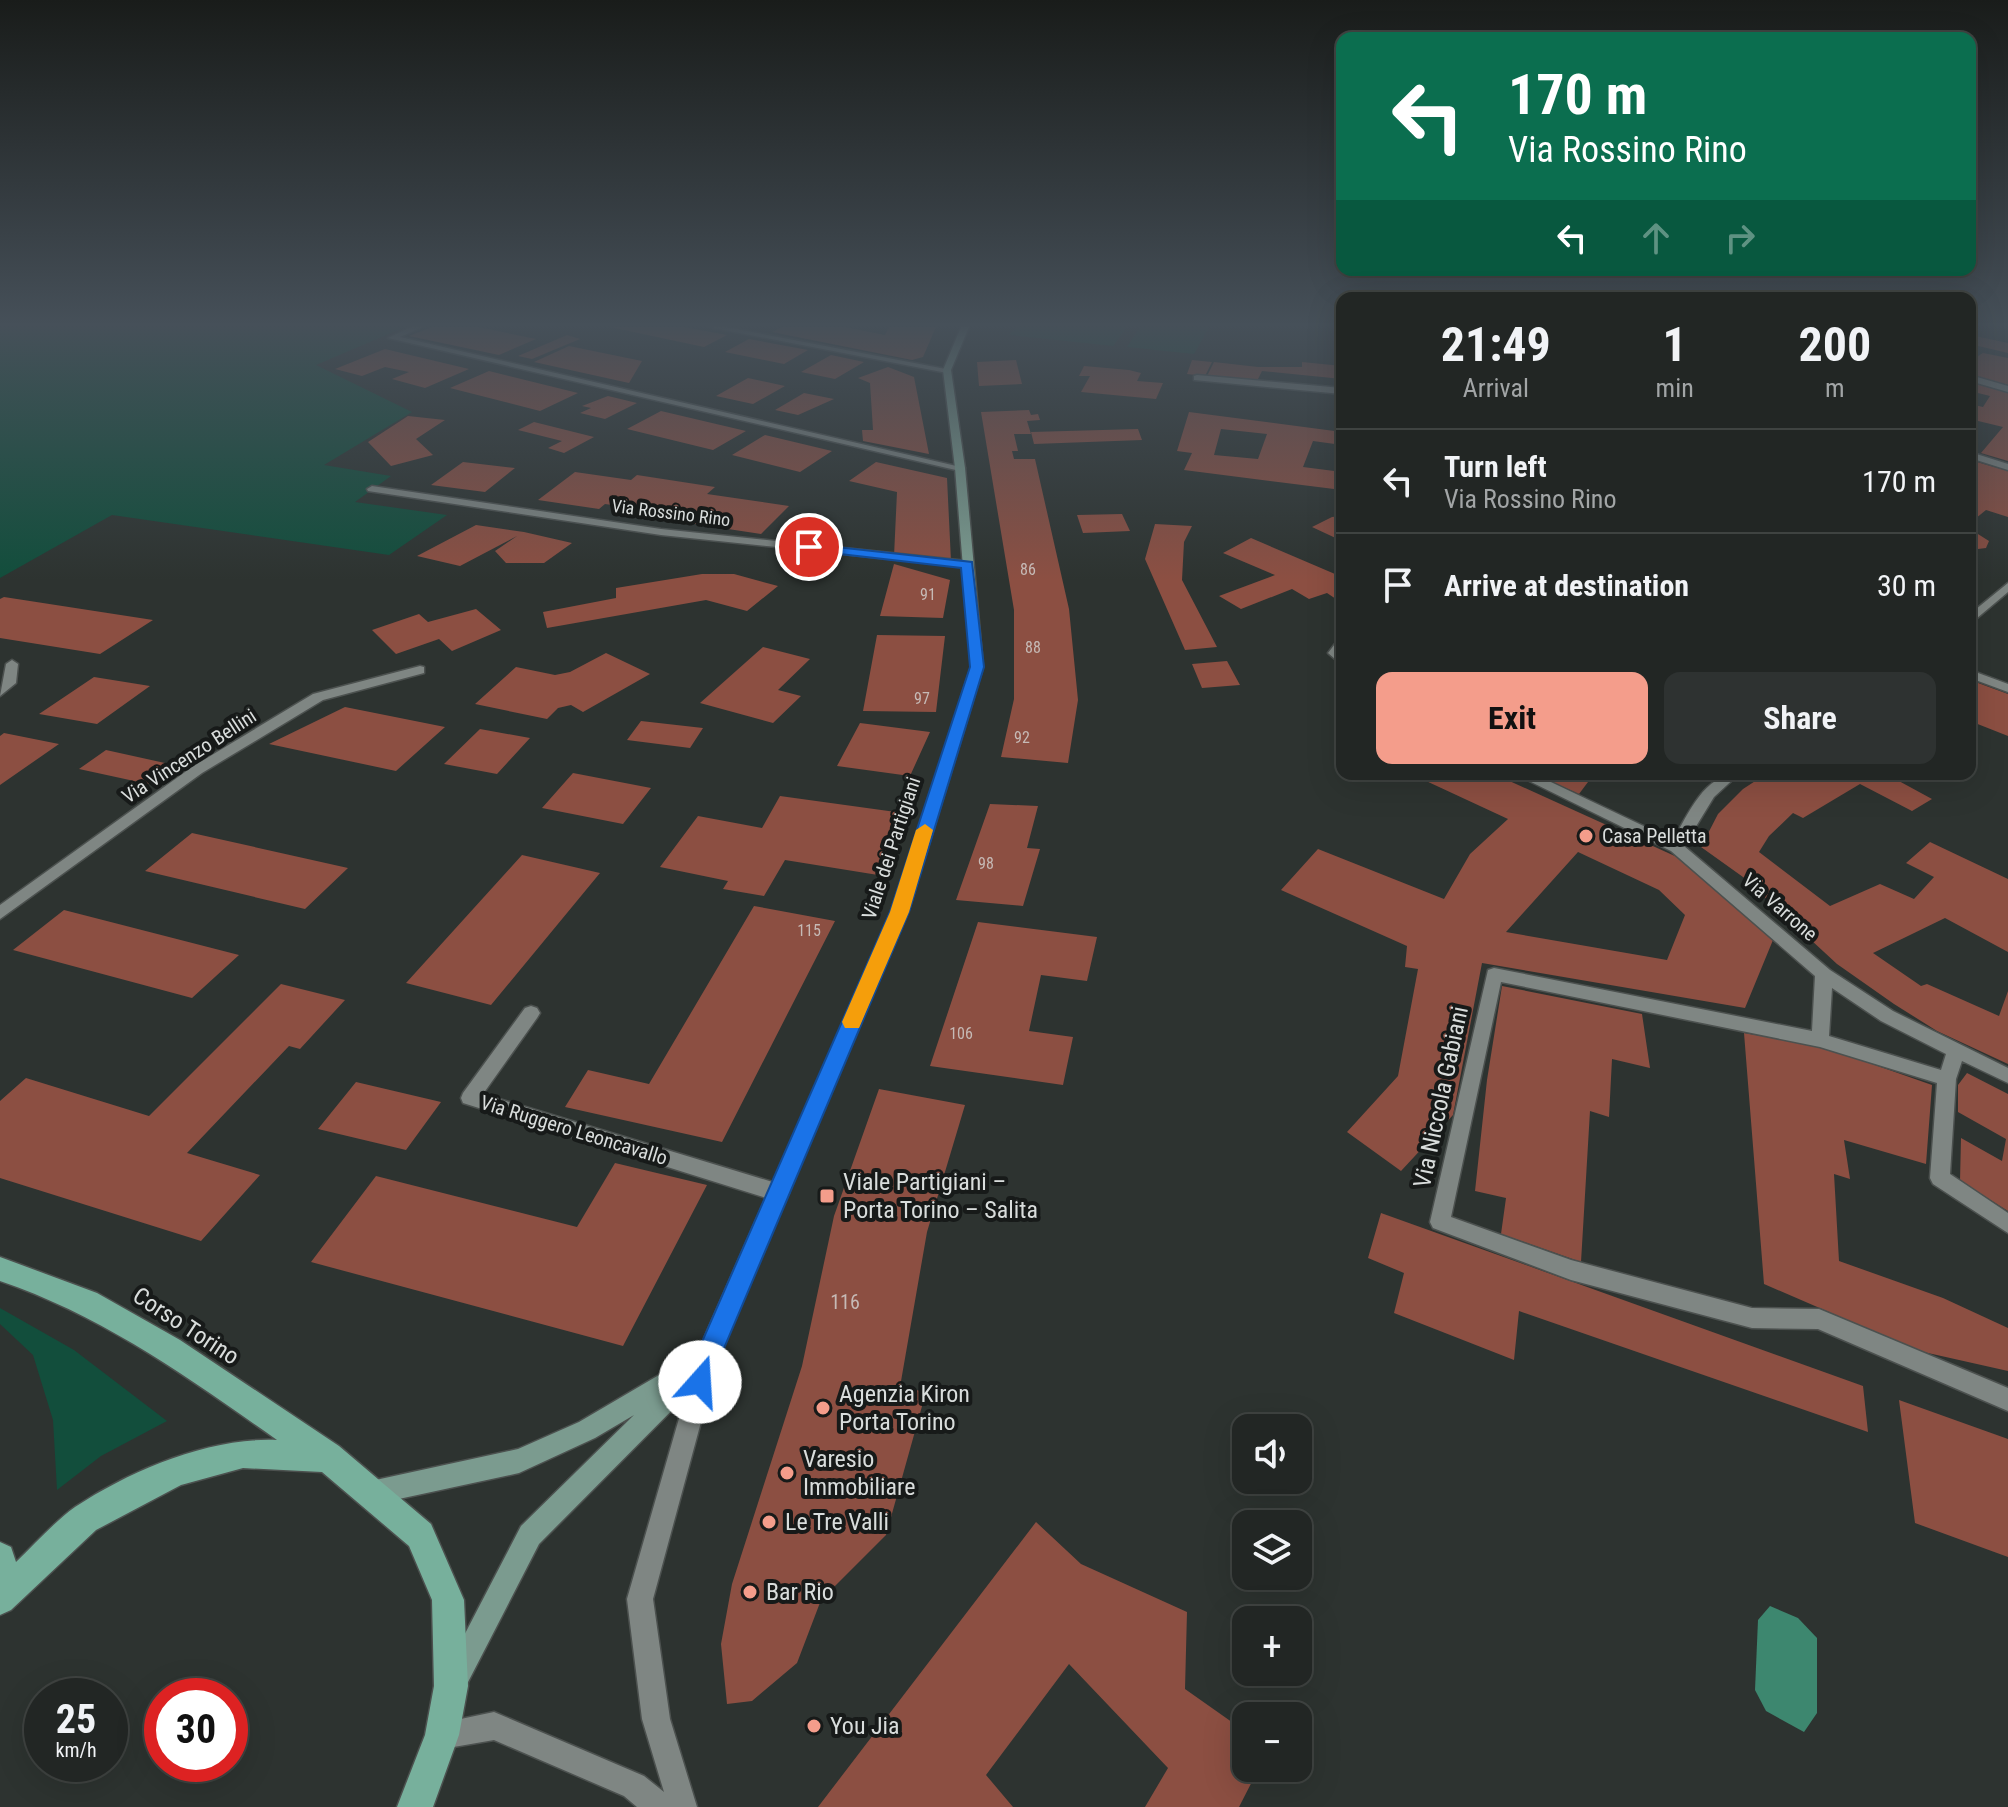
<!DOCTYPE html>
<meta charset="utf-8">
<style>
:root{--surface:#222624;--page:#2e3231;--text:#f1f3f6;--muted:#a2a5a6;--line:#3f4341;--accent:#f49d8b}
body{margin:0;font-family:"Roboto Condensed",sans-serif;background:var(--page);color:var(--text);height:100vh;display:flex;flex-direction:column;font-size:30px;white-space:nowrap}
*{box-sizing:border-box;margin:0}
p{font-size:26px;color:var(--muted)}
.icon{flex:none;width:44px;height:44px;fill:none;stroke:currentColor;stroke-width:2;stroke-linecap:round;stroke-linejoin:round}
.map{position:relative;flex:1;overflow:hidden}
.drawer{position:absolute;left:1336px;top:292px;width:640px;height:488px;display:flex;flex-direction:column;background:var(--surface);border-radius:16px;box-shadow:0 8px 32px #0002,0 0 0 2px var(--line)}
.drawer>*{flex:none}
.banner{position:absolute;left:1336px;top:32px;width:640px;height:244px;border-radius:16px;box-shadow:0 8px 32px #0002,0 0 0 2px var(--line);background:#0b6e4f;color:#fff;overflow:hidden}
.buttons{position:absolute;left:1232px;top:1414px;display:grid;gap:16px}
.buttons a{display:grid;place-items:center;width:80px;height:80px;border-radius:16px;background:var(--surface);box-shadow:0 8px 32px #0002,0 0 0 2px var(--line);font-size:40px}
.speed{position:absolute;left:24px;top:1678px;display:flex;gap:16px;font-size:40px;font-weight:700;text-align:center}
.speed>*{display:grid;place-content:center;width:104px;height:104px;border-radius:50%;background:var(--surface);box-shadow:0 8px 32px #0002,0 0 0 2px var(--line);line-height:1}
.speed small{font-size:20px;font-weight:400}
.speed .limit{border:12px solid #d22;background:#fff;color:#111}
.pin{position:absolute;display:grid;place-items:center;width:68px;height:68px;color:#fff;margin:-34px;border:4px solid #fff;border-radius:50%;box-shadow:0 2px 8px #0007}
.me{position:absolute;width:88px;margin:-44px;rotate:19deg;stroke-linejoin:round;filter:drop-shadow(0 0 6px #0008)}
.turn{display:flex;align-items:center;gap:28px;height:168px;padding:0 40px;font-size:36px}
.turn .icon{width:104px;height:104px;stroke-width:2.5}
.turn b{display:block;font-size:56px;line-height:68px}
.lanes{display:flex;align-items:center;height:76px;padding:0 40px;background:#0003;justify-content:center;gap:40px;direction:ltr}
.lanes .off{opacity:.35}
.eta{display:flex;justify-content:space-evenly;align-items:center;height:136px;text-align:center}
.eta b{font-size:48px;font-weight:700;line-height:56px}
.cta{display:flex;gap:16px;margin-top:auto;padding:16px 40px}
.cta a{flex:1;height:92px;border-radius:16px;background:var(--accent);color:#111;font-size:32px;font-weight:700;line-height:92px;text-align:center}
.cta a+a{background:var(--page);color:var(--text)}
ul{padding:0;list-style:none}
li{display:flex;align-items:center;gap:24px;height:104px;padding:0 40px;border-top:2px solid var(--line)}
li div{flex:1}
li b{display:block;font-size:30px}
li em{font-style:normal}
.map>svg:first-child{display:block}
.green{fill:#124e3c}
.water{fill:#3d876f}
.building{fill:#8c4f42;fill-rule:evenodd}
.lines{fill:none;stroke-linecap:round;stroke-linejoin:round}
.street-casing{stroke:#4c514f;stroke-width:3}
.secondary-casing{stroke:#4c514f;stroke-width:3}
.primary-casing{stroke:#4c514f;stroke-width:3}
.street{fill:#7f8683;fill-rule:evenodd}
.secondary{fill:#7b9b8f;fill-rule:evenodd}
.primary{fill:#77b09c;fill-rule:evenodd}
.route{fill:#1a73e8;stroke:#114b97;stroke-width:2}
.slow{fill:#f59e0b}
.poi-dot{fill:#f49d8b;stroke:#171a19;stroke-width:3}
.labels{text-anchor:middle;stroke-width:8;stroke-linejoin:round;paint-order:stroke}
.number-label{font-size:16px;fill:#c6bab6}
.far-street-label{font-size:18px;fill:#d9dddc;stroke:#171a19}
.street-label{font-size:20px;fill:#d9dddc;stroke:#171a19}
.poi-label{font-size:20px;fill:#d9dddc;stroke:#171a19;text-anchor:start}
.near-number-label{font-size:20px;fill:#c6bab6}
.near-street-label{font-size:24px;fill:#d9dddc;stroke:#171a19}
.near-poi-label{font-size:24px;fill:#d9dddc;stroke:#171a19;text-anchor:start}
</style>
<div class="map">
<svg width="2008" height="1807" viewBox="0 0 2008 1807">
<rect width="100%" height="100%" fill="#2d3330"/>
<!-- green -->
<path class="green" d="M 0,327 L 405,327 L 316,365 L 412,412 L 324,465 L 391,476 L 355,502 L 447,515 L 389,555 L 112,515 L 0,578 Z
M 1017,327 L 1127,327 L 1113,346 L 1009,335 Z
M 1140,327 L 1209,327 L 1194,354 L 1127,347 Z
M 0,1308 L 74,1350 L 167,1421 L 101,1456 L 57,1490 L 53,1420 L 33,1355 L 0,1324 Z"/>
<!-- water -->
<path class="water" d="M 1770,1606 L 1798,1618 L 1817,1638 L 1817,1713 L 1804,1732 L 1766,1711 L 1755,1690 L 1758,1620 Z"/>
<!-- building -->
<path class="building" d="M 432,327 L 478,327 L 536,339 L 499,355 L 409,336 Z
M 610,327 L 684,327 L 727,335 L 704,347 Z
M 782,327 L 845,327 L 885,335 L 889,327 L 936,327 L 923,357 L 912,360 L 772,332 Z
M 567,335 L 580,339 L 532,359 L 518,356 Z
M 1970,335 L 2008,343 L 2008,353 L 1970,344 Z
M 749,339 L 808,350 L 784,364 L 725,352 Z
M 569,346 L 642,361 L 629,383 L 534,362 Z
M 385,349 L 469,369 L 425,388 L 392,379 L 409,372 L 385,367 L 362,376 L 335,369 Z
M 1983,353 L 2008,358 L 2008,385 L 1970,376 L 1970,361 Z
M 831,355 L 864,362 L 835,379 L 801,372 Z
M 1016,360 L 1022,384 L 979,386 L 977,362 Z
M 1192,360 L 1212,362 L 1205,376 L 1187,374 Z
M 1214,362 L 1258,367 L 1302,367 L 1302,362 L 1342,366 L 1342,379 L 1262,371 L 1257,381 L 1207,376 Z
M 1084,366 L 1129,370 L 1141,373 L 1137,381 L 1163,383 L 1156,399 L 1081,392 L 1090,376 L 1079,376 Z
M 888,367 L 914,377 L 929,454 L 863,441 L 862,430 L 873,430 L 870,383 L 858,378 Z
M 489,371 L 578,393 L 540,411 L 450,388 Z
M 748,378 L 785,386 L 753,404 L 716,396 Z
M 1970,381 L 2008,391 L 2008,461 L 1981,453 L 2003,427 L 1970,419 L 1970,404 L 1983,407 L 1990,396 L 1970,391 Z
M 804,393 L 834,399 L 798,415 L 775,410 Z
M 608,396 L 637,403 L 605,419 L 580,413 L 591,408 L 582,406 Z
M 1029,410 L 1031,415 L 1038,414 L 1040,420 L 1027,421 L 1031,434 L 1014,434 L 1018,451 L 1012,451 L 1014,459 L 1035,459 L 1069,609 L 1078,700 L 1068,763 L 1001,757 L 1014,699 L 1014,610 L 981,412 Z
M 661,411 L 746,431 L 713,450 L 627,429 Z
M 1189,412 L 1342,432 L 1342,445 L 1313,441 L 1303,467 L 1342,472 L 1342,490 L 1184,470 L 1192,453 L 1177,451 ZM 1221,429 L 1267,434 L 1258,459 L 1214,455 Z
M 408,416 L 445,420 L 416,439 L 433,455 L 391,466 L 368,442 Z
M 534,422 L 594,437 L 564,453 L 548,448 L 562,441 L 518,430 Z
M 1138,429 L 1142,440 L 1034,444 L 1031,432 Z
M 765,435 L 832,451 L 800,472 L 732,455 Z
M 1970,460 L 2008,471 L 2008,517 L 1986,510 L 1970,523 Z
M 463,462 L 515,468 L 485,492 L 431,485 Z
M 876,462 L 947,478 L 951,561 L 894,556 L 897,492 L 849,481 Z
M 575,472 L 631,480 L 637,475 L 715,487 L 707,494 L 789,506 L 761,534 L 669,520 L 675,514 L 605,504 L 599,509 L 538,500 Z
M 1122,514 L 1130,531 L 1083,533 L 1077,515 Z
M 1342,516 L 1342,541 L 1312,527 L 1332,517 Z
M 1155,524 L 1192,526 L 1184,542 L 1182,580 L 1217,647 L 1185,650 L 1145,559 Z
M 476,525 L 524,532 L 572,543 L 544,563 L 506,563 L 495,551 L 517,536 L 460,566 L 417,556 Z
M 1970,529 L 1989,541 L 1986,548 L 1970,550 Z
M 1251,538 L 1342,577 L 1342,603 L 1327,593 L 1309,599 L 1292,589 L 1241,609 L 1219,596 L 1275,575 L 1223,553 Z
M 894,564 L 950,580 L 943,618 L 880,616 Z
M 702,574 L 734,574 L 778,586 L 747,611 L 706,600 L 547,628 L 543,612 L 616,598 L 616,588 Z
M 4,597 L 153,620 L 100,654 L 0,638 L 0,599 Z
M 476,609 L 501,630 L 452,651 L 439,639 L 396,654 L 372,630 L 419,614 L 428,622 Z
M 877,635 L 945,636 L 936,712 L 863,711 Z
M 763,647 L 810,659 L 778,690 L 801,696 L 773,723 L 700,703 Z
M 606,653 L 650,674 L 583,712 L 571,705 L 558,708 L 547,719 L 475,704 L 516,667 L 555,675 L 570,672 Z
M 1227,661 L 1240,685 L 1202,688 L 1192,664 Z
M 94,677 L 150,686 L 97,724 L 39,714 Z
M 1970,680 L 2008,694 L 2008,736 L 1970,721 Z
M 345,707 L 445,727 L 396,771 L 269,744 Z
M 641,721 L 703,728 L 690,748 L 627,740 Z
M 860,723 L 930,732 L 910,776 L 837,766 Z
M 480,729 L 530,738 L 497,774 L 444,764 Z
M 4,733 L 59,744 L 0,785 L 0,736 Z
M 106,750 L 174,765 L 148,784 L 79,769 Z
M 573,773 L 651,788 L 623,824 L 542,808 Z
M 1411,774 L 1494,774 L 1688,862 L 1773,940 L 1745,1008 L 1482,963 L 1453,1115 L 1401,1171 L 1347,1132 L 1398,1076 L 1418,969 L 1405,967 L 1407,946 L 1281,890 L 1318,849 L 1444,899 L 1470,854 L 1508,819 ZM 1578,852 L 1659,890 L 1685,915 L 1667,960 L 1506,932 Z
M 1534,774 L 1594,774 L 1579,794 Z
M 1766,774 L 1886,774 L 1932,799 L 1912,811 L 1860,784 L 1803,818 L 1793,813 L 1769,836 L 1759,852 L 1830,906 L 1880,884 L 1914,899 L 1934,877 L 1906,863 L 1930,842 L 2008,879 L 2008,952 L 1945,918 L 1873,953 L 1921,986 L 1927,984 L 1999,1016 L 2008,991 L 2008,1064 L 1937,1031 L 1894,1004 L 1837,964 L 1743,877 L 1701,847 L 1718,814 L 1743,789 Z
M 780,796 L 903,813 L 878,875 L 785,860 L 764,896 L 723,889 L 728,881 L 660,867 L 698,816 L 762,828 Z
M 990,804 L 1038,806 L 1027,848 L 1040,849 L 1023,906 L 956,900 Z
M 192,833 L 348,868 L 305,909 L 145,871 Z
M 522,855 L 600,873 L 491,1005 L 406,983 Z
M 754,906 L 835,921 L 722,1142 L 565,1107 L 588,1070 L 649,1084 Z
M 64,910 L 239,955 L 192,998 L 13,950 Z
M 978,922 L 1097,937 L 1087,981 L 1041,975 L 1029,1031 L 1073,1037 L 1063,1085 L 930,1066 Z
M 281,984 L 345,1000 L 300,1049 L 289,1046 L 187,1153 L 260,1175 L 201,1241 L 0,1178 L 0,1101 L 26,1078 L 149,1116 Z
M 1502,986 L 1642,1014 L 1650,1068 L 1612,1059 L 1609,1117 L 1590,1111 L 1581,1262 L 1501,1234 L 1506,1198 L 1475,1191 L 1487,1080 Z
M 1744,1033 L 1821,1046 L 1932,1085 L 1926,1164 L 1844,1140 L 1850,1179 L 1834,1174 L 1839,1261 L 1943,1298 L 2008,1328 L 2008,1371 L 1919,1351 L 1764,1284 Z
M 1967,1073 L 2008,1094 L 2008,1211 L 1960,1181 L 1961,1138 L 2002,1161 L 2006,1139 L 1958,1112 L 1958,1085 Z
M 356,1082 L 441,1102 L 406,1150 L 318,1129 Z
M 879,1089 L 965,1105 L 927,1232 L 900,1387 L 926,1392 L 886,1535 L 821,1600 L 797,1663 L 752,1701 L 727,1704 L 721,1644 L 732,1584 L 802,1366 L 834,1216 Z
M 615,1163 L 707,1185 L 623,1346 L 311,1262 L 376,1176 L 577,1227 Z
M 1381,1213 L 1863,1386 L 1868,1432 L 1519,1311 L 1514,1360 L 1394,1313 L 1404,1273 L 1368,1258 Z
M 1899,1400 L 2008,1439 L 2008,1557 L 1915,1523 Z
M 1036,1522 L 1081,1564 L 1187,1612 L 1185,1689 L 1246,1732 L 1246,1768 L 1259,1768 L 1239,1807 L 1145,1807 L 1168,1768 L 1069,1664 L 986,1775 L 1013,1807 L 818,1807 Z"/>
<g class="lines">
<!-- street casing -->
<g class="street-casing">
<path id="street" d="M 411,327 L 422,327 L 400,337 L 965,468 L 960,471 L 388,338 Z
M 709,327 L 726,327 L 951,370 L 947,373 Z
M 1197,375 L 1342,388 L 1342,394 L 1194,380 L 1194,376 Z
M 1970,375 L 2008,386 L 2008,392 L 1970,381 Z
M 1970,452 L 2008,464 L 2008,470 L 1970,458 Z
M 372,486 L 661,529 L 967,561 L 973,564 L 967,567 L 661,535 L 368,491 L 367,489 Z
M 2008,583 L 2008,592 L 1970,624 L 1970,614 Z
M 1342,639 L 1342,665 L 1328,653 L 1338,640 Z
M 12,660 L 18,664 L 16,683 L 0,696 L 6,664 Z
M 420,666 L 424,667 L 424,673 L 323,700 L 202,773 L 0,919 L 0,905 L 192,767 L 313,694 Z
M 1970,670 L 2008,684 L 2008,692 L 1970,678 Z
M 1515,774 L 1534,774 L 1673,840 C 1689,813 1704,774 1739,774 L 1714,797 L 1684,846 L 1830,970 L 1893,1011 L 2008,1068 L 2008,1083 L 1962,1061 L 1956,1079 L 1950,1174 L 2008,1213 L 2008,1233 L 1933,1184 L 1930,1178 L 1937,1083 L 1820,1047 L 1501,982 L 1451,1217 L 1571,1260 L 1752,1308 L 1819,1309 L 2008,1388 L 2008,1411 L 1818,1329 L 1752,1328 L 1571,1280 L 1433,1228 L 1430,1222 L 1488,970 L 1494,968 L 1812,1031 L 1815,976 L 1671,851 ZM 1832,988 L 1881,1021 L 1946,1054 L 1941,1070 L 1829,1036 Z
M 531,1006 L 537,1008 L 540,1013 L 537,1018 L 483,1094 L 779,1184 L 786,1187 L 789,1193 L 786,1199 L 779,1202 L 463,1103 L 461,1098 L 463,1093 L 525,1008 Z
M 706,1352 L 714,1355 L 717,1363 L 653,1599 L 670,1719 L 697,1807 L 637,1807 L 624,1796 L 494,1740 L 442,1749 L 432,1745 L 428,1735 L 432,1725 L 494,1712 L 644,1776 L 664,1792 L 642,1719 L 627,1599 L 695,1363 L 698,1355 Z"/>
</g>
<!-- secondary casing -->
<g class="secondary-casing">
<path id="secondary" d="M 961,327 L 969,327 L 951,370 L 965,468 L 983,667 L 908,912 L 714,1368 L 539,1544 L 467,1684 L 457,1687 L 447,1684 L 444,1674 L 521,1526 L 634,1415 L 595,1438 L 519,1473 L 371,1505 L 362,1502 L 359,1493 L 362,1484 L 371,1481 L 518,1449 L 579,1422 L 676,1365 L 687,1363 L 698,1352 L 892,912 L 971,667 L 955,468 L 943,370 Z"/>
</g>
<!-- primary casing -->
<g class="primary-casing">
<path id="primary" d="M 0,1257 L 97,1293 L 180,1340 L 339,1446 L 431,1524 L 464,1600 L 468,1686 L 459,1735 L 433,1807 L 397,1807 L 425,1735 L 434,1686 L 432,1600 L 409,1546 L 322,1472 L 243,1468 L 181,1485 L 96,1530 L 11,1610 L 0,1615 L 0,1542 L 11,1547 L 16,1562 C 35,1544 54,1522 75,1507 C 131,1470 210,1437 277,1440 C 189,1378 103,1316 0,1281 Z"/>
</g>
<!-- street -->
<use href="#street" class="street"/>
<!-- secondary -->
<use href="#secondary" class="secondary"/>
<!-- primary -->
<use href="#primary" class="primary"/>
</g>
<!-- sky -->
<linearGradient id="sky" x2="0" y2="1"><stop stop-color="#191c1a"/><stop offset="0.56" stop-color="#465059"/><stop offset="1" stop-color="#465059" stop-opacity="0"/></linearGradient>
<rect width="2008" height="580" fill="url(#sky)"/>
<!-- route -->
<path class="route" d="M 809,544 L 972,562 L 984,667 L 909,912 L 719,1360 L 709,1391 L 700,1395 L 691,1391 L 687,1382 L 694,1360 L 890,912 L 970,667 L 961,568 L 805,550 L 803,547 Z"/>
<!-- slow -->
<path class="slow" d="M 925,824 L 933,830 L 909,912 L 859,1028 L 845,1028 L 842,1022 L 890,912 L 916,830 Z"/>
<!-- markers -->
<g class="poi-dot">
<circle cx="1586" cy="836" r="8"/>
<rect x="819" y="1188" width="16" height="16" rx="4"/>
<circle cx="823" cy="1408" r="8"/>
<circle cx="787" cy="1473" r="8"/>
<circle cx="769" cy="1522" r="8"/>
<circle cx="750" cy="1592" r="8"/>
<circle cx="814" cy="1726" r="8"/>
</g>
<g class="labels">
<!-- number labels -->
<g class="number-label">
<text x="1028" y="575">86</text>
<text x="928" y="600">91</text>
<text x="1033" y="653">88</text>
<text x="922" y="704">97</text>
<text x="1022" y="743">92</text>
<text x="986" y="869">98</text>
<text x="809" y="936">115</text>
<text x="961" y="1039">106</text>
</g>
<!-- far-street labels -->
<g class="far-street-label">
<text transform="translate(671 513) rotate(7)" y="6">Via Rossino Rino</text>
</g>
<!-- street labels -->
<g class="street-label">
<text transform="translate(189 756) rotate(-33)" y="7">Via Vincenzo Bellini</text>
<text transform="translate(891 848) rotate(-72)" y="7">Viale dei Partigiani</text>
<text transform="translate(1780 907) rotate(41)" y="7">Via Varrone</text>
<text transform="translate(574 1130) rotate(17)" y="7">Via Ruggero Leoncavallo</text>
</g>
<!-- poi labels -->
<g class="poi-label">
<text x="1602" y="843">Casa Pelletta</text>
</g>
<!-- near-number labels -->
<g class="near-number-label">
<text x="845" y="1309">116</text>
</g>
<!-- near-street labels -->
<g class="near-street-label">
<text transform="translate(1441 1097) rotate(-78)" y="8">Via Niccola Gabiani</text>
<text transform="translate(186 1326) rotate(33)" y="8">Corso Torino</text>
</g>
<!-- near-poi labels -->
<g class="near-poi-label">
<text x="843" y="1190">Viale Partigiani –<tspan x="843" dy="28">Porta Torino – Salita</tspan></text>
<text x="839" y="1402">Agenzia Kiron<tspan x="839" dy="28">Porta Torino</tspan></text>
<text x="803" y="1467">Varesio<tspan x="803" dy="28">Immobiliare</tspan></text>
<text x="785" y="1530">Le Tre Valli</text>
<text x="766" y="1600">Bar Rio</text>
<text x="830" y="1734">You Jia</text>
</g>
</g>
</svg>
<div class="buttons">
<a><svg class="icon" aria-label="sound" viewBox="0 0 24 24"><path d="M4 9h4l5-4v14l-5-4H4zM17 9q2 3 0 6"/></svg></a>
<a><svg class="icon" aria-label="layers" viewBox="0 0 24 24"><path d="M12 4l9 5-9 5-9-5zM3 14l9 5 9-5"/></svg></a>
<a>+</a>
<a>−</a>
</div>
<div class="speed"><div>25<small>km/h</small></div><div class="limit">30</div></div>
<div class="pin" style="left:809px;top:547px;background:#d93025"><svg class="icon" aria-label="arrive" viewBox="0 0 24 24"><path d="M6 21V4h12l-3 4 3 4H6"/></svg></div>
<svg class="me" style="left:700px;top:1382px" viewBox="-20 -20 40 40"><circle r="19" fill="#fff"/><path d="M0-13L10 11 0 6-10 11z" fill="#1a73e8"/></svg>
<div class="banner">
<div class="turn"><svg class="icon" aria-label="left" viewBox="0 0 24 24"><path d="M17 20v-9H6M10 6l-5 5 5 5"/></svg><div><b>170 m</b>Via Rossino Rino</div></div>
<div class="lanes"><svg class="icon" aria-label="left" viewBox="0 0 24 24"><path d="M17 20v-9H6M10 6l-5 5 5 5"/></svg><svg class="icon off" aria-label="ahead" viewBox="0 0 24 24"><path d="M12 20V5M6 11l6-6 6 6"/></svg><svg class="icon off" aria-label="right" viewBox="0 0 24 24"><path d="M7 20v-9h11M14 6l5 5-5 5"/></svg></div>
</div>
<section class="drawer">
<div class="eta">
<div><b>21:49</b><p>Arrival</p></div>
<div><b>1</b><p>min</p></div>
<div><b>200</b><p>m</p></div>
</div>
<ul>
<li><svg class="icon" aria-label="left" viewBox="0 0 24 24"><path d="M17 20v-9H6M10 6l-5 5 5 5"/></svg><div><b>Turn left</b><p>Via Rossino Rino</p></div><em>170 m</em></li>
<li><svg class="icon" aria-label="arrive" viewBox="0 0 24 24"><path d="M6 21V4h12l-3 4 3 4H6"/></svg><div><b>Arrive at destination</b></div><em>30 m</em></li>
</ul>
<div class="cta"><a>Exit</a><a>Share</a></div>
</section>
</div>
